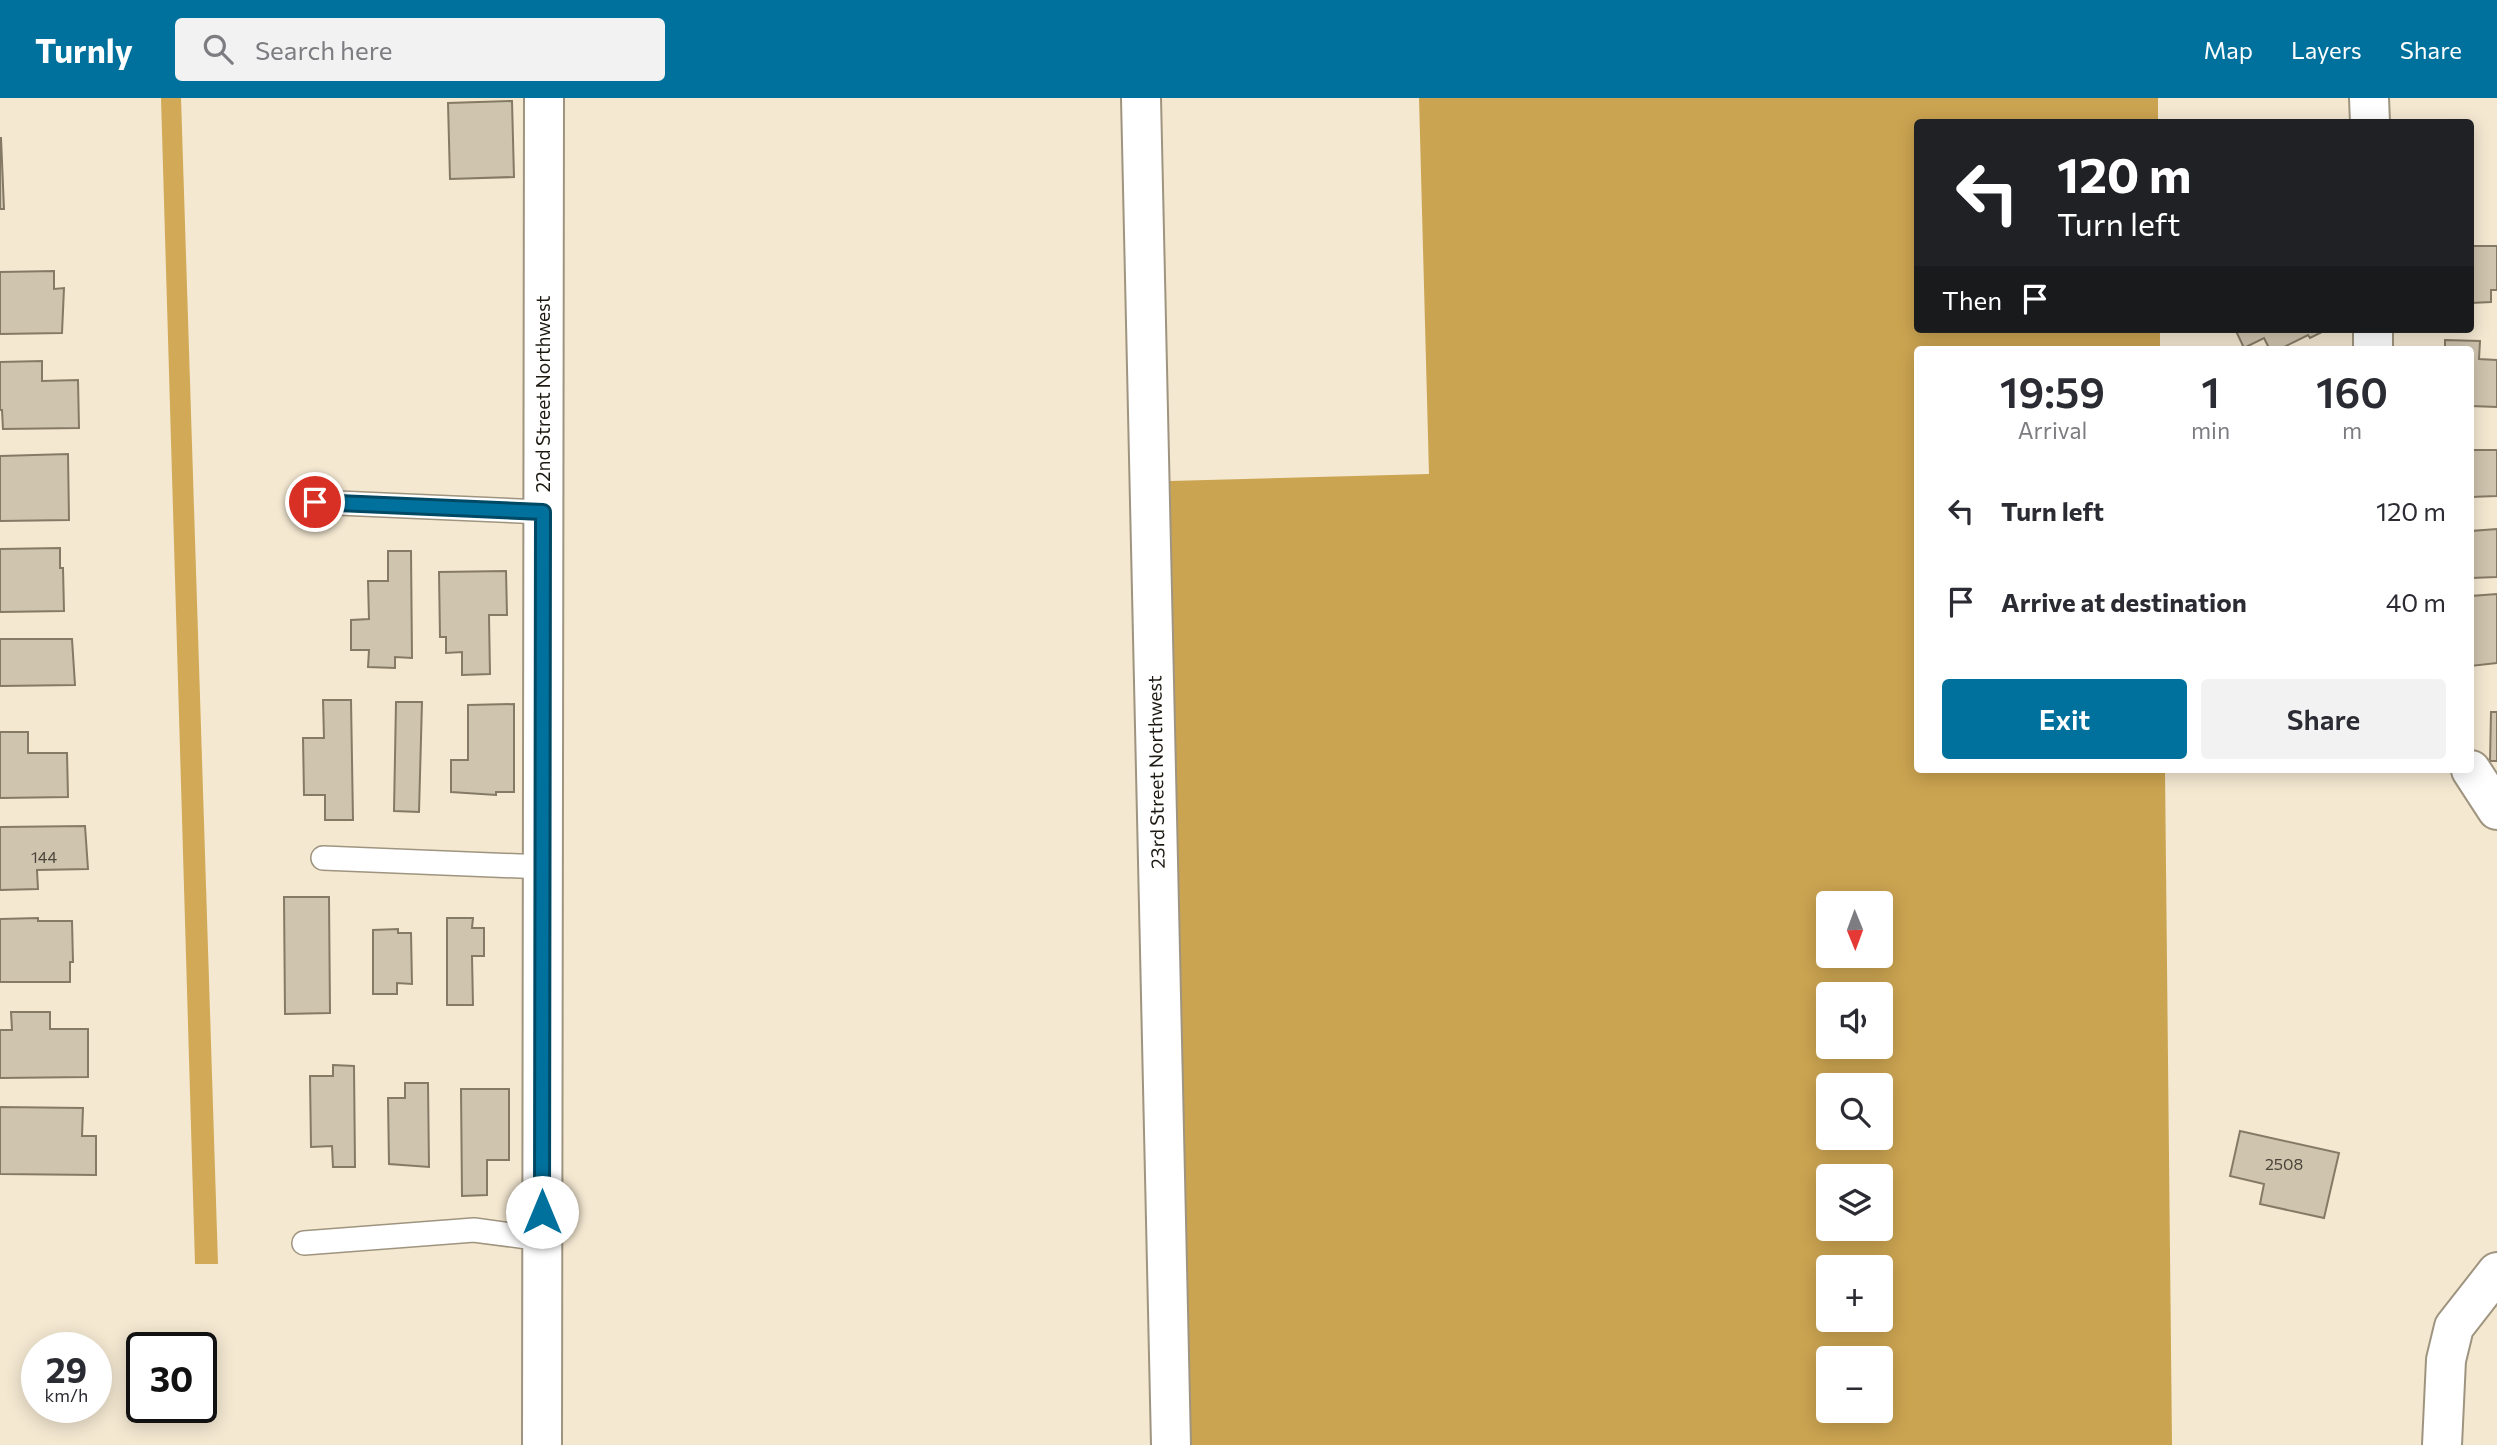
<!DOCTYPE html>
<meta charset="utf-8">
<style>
:root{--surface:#fff;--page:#f2f2f3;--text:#2b2b33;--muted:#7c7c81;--accent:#00719c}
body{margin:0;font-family:Commissioner,sans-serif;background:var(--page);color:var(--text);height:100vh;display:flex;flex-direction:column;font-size:26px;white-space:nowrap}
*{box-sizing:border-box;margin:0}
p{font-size:23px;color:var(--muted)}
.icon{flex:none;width:38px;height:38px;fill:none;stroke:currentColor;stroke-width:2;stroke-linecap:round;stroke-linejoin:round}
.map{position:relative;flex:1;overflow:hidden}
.drawer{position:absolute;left:1914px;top:248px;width:560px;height:427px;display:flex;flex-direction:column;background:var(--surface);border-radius:7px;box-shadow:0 4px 18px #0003}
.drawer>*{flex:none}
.guide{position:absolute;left:1914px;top:21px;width:560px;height:214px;border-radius:7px;box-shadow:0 4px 18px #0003;background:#202124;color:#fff;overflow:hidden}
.needle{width:46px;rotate:179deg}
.controls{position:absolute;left:1816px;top:793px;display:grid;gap:14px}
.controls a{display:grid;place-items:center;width:77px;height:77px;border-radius:7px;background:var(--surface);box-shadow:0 4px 18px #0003;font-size:35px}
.speed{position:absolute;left:21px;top:1234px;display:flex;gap:14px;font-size:35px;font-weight:700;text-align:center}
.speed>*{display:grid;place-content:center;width:91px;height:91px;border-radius:50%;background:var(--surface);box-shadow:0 4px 18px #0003;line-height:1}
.speed small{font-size:18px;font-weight:400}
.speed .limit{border:4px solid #111;border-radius:10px;background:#fff;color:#111}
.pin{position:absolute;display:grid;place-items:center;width:60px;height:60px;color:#fff;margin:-30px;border:4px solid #fff;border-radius:50%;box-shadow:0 2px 7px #0007}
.me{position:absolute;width:77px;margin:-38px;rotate:0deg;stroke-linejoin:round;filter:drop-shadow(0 0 5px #0008)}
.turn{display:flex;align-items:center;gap:24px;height:147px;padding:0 28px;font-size:32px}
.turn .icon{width:91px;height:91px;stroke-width:2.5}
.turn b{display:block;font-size:49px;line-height:60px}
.then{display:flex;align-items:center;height:66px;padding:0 28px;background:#0003;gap:14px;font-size:26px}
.eta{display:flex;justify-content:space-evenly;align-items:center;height:119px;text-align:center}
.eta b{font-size:42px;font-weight:600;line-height:49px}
.primary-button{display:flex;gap:14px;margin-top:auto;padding:14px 28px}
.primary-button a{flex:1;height:80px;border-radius:7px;background:var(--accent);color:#fff;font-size:28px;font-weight:600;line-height:80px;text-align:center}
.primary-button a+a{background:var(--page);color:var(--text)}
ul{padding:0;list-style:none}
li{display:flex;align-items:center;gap:21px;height:91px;padding:0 28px}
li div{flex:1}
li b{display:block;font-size:26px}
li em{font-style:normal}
header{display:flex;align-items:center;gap:42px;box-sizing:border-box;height:98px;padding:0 35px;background:var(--accent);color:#fff}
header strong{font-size:33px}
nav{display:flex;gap:38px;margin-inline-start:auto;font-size:24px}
.search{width:490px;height:63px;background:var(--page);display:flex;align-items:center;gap:18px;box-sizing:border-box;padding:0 24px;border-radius:7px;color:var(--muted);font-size:26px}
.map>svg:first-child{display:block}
.forest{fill:#cba451;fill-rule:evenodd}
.water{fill:#d1a957}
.building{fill:#cfc4ae;stroke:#857a65;stroke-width:2}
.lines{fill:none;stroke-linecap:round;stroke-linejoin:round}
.service-casing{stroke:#9f947f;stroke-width:26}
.minor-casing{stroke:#9f947f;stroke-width:42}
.service{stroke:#fff;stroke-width:23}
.minor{stroke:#fff;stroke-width:38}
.route-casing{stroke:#004965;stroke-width:18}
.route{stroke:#00719c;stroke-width:12}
.labels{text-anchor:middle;stroke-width:5;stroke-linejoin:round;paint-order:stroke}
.number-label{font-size:16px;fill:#4a4439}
.street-label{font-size:19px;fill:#1e1a12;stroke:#fff}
</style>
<header>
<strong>Turnly</strong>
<div class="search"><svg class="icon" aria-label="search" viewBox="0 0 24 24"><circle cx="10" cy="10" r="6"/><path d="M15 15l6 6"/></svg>Search here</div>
<nav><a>Map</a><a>Layers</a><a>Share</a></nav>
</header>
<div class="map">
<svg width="2497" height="1347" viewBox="0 0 2497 1347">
<rect width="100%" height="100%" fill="#f4e8d1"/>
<!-- forest -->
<path class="forest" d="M 1419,0 L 2158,0 L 2158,24 L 1918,24 L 1918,231 L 2160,231 L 2160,252 L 1918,252 L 1918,672 L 2165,672 L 2172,1347 L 1191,1347 L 1170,383 L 1429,376 ZM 1829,805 L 1881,805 L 1881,858 L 1829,858 ZM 1829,896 L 1881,896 L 1881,948 L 1829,948 ZM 1881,987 L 1881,1040 L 1829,1040 L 1829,987 ZM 1829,1078 L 1881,1078 L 1881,1130 L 1829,1130 ZM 1881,1169 L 1881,1222 L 1829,1222 L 1829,1169 ZM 1881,1260 L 1881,1312 L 1829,1312 L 1829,1260 Z"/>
<!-- water -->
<path class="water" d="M 161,0 L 181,0 L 218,1166 L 195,1166 Z"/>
<!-- building -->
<path class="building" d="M 512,3 L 514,79 L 450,81 L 448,5 Z
M 1,40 L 4,111 L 0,111 L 0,40 Z
M 2471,148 L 2497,148 L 2497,192 L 2491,192 L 2491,204 L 2471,205 Z
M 54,173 L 54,191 L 64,190 L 62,235 L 0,236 L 0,174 Z
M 2235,231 L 2328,231 L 2310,240 L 2308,237 L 2278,252 L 2270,252 L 2264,240 L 2244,250 Z
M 2445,242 L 2480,243 L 2479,261 L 2497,262 L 2497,309 L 2471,308 L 2471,252 L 2445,252 Z
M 42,263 L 42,283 L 78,282 L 79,330 L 3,331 L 2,312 L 0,312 L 0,264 Z
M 2471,333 L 2473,352 L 2497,352 L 2497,398 L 2471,399 Z
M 68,356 L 69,422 L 0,423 L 0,358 Z
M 2497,431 L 2497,479 L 2471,480 L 2471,433 Z
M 60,450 L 60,470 L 63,470 L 64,513 L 0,514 L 0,451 Z
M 388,453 L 411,453 L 412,560 L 395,559 L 395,570 L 368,569 L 369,552 L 351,552 L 351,522 L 369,521 L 368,483 L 388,483 Z
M 506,473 L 507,517 L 489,517 L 490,576 L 462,577 L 462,554 L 446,555 L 446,539 L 440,539 L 439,474 Z
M 2497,496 L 2497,565 L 2471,568 L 2471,498 Z
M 0,541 L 72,541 L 75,587 L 0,588 Z
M 323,602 L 351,602 L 353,722 L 325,722 L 325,697 L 304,697 L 303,640 L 324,640 Z
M 396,604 L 422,604 L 419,714 L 394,713 Z
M 514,606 L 514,694 L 496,694 L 496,697 L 451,694 L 451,662 L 468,662 L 468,607 Z
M 2491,614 L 2497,614 L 2497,663 L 2490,663 Z
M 0,634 L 28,634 L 28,655 L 67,655 L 68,699 L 0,700 Z
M 85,728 L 88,771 L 37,772 L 38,791 L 0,792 L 0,729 Z
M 284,799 L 329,799 L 330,915 L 285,916 Z
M 38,820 L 38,823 L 72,823 L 73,864 L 70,864 L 70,884 L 0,884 L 0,821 Z
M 447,820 L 473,820 L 472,830 L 484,830 L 484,858 L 472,858 L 473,907 L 447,907 Z
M 398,831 L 398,835 L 411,835 L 412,886 L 397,885 L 397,896 L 373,896 L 373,832 Z
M 11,914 L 50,914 L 50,931 L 88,931 L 88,979 L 0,980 L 0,932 L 12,932 Z
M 333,967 L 354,968 L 355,1069 L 333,1069 L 332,1048 L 311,1049 L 310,978 L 333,978 Z
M 405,985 L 428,985 L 429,1069 L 389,1066 L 388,1000 L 405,1000 Z
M 461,991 L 509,991 L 509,1062 L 487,1062 L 487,1097 L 462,1098 Z
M 0,1009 L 83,1010 L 82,1038 L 96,1038 L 96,1077 L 0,1076 Z
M 2240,1033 L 2339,1055 L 2324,1120 L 2260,1106 L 2264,1086 L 2230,1078 Z"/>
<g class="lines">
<!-- service casing -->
<g class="service-casing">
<path id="service" d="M 315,404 L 543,414
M 323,760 L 543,769
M 304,1145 L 474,1132 L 542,1141"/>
</g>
<!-- minor casing -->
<g class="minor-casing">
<path id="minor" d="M 1141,0 L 1171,1347
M 2369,0 L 2370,24
M 2373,231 L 2373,252
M 2471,672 L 2497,712
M 542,1347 L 544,0
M 2442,1347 L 2446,1262 L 2454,1229 L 2497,1174"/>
</g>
<!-- service -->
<use href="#service" class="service"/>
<!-- minor -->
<use href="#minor" class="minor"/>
</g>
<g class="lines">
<!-- route casing -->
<g class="route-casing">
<path id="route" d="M 315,404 L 543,414 L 542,1114"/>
</g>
<!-- route -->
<use href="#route" class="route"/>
</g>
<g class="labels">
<!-- number labels -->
<g class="number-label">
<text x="44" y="765">144</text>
<text x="2284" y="1072">2508</text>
</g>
<!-- street labels -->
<g class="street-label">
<text transform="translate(543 296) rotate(-90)" y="7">22nd Street Northwest</text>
<text transform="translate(1156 674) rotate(-91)" y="7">23rd Street Northwest</text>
</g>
</g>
</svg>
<div class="controls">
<a><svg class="needle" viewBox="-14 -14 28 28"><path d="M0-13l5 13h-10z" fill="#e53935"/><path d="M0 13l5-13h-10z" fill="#7c7c81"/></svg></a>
<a><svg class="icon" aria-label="sound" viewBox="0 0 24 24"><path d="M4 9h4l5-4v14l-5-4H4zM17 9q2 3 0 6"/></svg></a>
<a><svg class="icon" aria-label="search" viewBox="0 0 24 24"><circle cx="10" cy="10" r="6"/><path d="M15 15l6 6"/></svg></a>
<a><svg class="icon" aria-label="layers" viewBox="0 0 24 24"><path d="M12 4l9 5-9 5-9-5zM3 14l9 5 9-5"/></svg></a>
<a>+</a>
<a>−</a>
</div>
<div class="speed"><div>29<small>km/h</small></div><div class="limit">30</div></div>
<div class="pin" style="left:315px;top:404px;background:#d93025"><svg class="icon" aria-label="arrive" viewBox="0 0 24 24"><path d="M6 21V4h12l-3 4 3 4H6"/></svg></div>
<svg class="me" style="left:542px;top:1114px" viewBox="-20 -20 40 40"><circle r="19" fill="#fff"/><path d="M0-13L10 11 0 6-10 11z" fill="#00719c"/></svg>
<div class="guide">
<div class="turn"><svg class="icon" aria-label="left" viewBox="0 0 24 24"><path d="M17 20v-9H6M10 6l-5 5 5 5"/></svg><div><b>120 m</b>Turn left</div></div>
<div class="then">Then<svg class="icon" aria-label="arrive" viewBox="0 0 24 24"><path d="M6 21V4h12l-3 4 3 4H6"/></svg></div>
</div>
<section class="drawer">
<div class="eta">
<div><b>19:59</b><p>Arrival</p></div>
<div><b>1</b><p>min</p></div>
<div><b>160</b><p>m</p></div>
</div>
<ul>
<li><svg class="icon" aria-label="left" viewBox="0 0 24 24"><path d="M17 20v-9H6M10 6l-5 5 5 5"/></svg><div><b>Turn left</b></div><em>120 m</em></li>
<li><svg class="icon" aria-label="arrive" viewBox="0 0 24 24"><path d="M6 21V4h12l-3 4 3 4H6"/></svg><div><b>Arrive at destination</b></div><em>40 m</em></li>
</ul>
<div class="primary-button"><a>Exit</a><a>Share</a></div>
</section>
</div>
